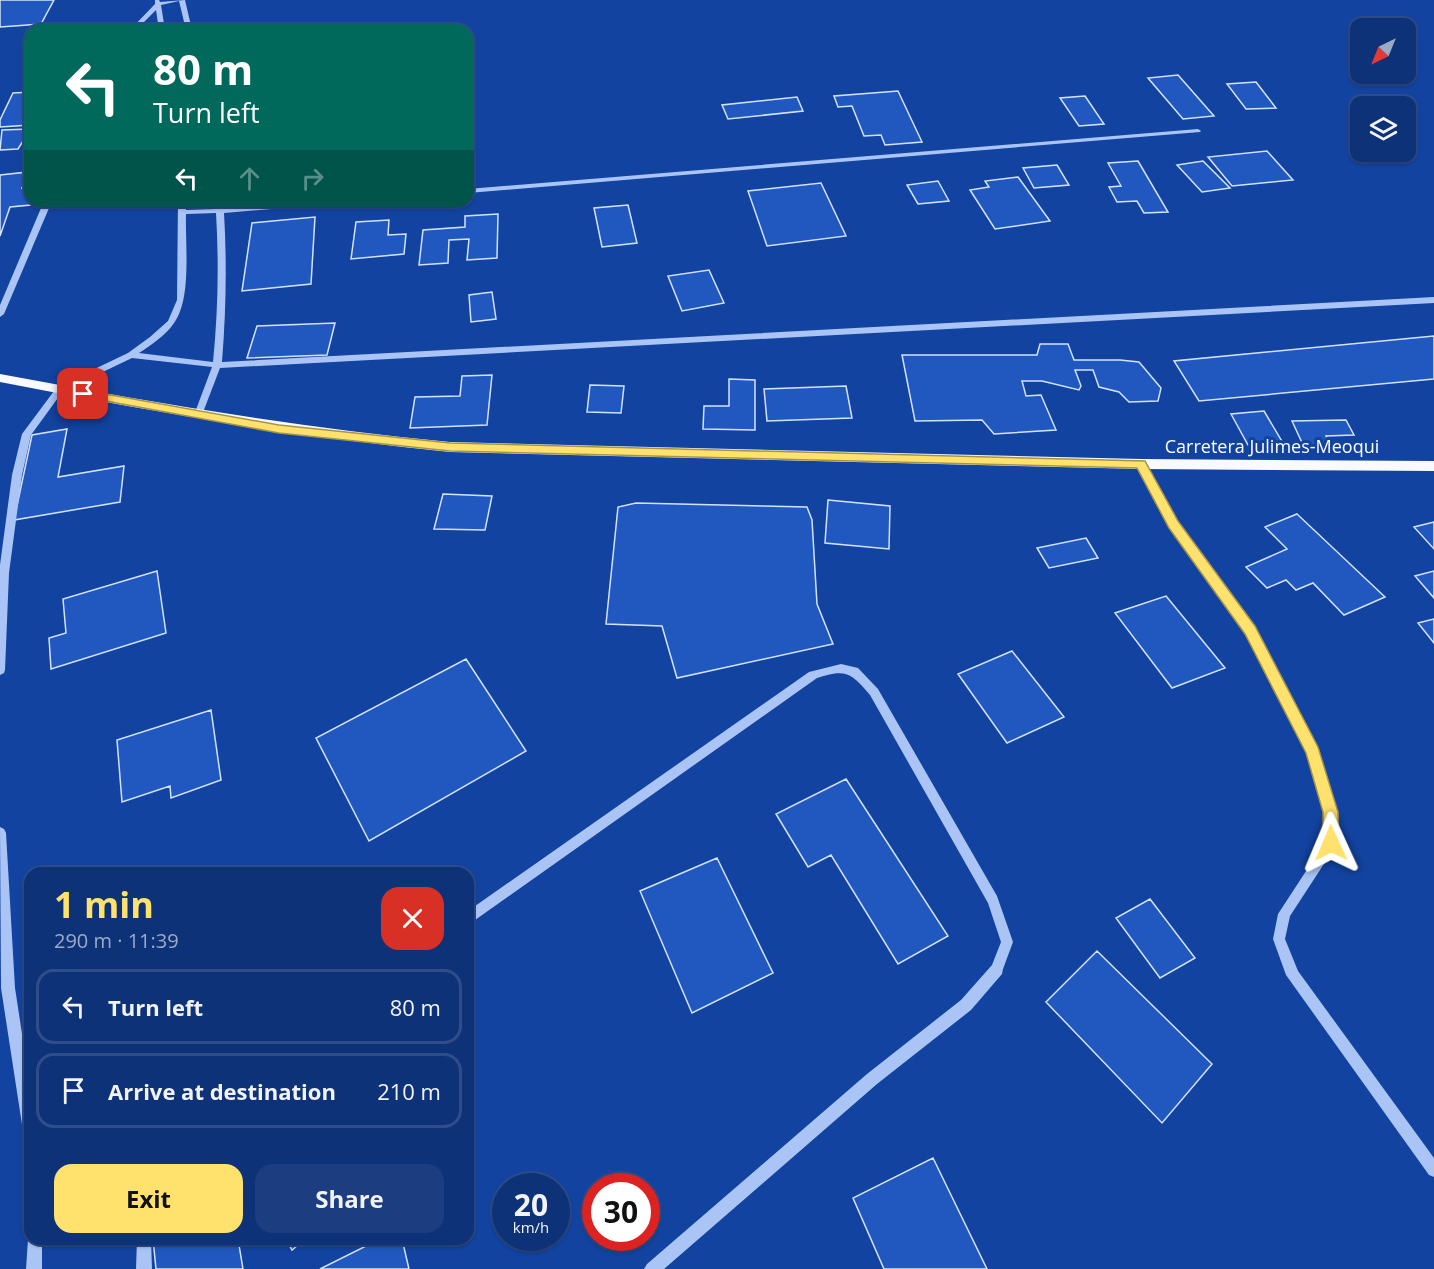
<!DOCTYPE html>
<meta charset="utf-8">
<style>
:root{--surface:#0e3278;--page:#1c3e80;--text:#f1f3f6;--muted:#9baac6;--line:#2e4d8a;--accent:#ffe26e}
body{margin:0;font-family:"Open Sans",sans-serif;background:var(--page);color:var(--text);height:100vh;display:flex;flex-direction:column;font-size:22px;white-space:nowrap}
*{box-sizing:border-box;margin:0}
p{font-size:20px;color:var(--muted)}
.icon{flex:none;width:33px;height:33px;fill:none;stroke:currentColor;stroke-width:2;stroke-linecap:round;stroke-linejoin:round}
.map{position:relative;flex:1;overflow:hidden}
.drawer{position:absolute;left:24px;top:867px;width:450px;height:378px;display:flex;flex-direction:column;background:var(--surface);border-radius:18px;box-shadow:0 2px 4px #0004,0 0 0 2px var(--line)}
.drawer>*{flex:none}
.top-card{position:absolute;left:24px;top:24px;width:450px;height:183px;border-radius:18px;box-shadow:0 2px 4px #0004,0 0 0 2px var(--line);background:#00695c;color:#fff;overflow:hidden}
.needle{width:39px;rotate:223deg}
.buttons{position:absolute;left:1350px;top:18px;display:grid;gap:12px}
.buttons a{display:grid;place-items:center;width:66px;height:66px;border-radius:12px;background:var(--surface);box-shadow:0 2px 4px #0004,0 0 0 2px var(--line);font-size:30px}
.speed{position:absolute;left:492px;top:1173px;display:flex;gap:12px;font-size:30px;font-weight:700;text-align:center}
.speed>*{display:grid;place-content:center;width:78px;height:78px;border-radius:50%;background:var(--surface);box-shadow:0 2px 4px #0004,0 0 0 2px var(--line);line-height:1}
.speed small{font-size:15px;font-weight:400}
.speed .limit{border:9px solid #d22;background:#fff;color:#111}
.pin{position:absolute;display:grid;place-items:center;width:51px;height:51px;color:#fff;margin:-26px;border-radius:12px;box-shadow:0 3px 9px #0006}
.me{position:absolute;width:66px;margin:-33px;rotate:359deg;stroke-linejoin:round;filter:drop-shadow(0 0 4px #0008)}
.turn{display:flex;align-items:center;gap:21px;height:126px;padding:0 30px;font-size:27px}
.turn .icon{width:78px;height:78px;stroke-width:2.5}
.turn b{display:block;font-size:42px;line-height:51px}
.lanes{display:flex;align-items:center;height:57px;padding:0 30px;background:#0003;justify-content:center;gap:30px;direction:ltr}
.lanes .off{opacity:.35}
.round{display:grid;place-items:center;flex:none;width:63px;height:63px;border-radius:18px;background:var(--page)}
.overview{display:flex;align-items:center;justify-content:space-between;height:102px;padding:0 30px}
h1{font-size:36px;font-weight:700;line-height:45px;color:var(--accent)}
.button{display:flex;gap:12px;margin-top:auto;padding:12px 30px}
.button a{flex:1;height:69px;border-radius:18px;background:var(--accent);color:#111;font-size:24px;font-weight:700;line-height:69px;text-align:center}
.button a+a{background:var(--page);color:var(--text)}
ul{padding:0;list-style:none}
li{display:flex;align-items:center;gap:18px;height:75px;margin:0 12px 9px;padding:0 18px;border:3px solid var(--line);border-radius:18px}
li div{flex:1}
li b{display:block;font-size:22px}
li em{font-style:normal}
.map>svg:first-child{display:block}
.building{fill:#2058bf;stroke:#d3e2fe;stroke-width:1.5}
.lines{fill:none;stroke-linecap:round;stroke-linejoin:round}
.minor{fill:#aac5f5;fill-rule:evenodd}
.major{fill:#f8faff;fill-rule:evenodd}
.route{fill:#ffe26e;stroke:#a69348;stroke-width:1.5}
.labels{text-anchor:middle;stroke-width:6;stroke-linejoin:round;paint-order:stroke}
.street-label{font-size:18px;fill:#fff;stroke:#1243a0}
</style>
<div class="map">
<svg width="1434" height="1269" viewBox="0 0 1434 1269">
<rect width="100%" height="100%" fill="#1243a0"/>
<!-- building -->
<path class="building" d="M 0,0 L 54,0 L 41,24 L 0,27 Z
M 419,24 L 420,30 L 387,30 L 386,28 Z
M 1178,75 L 1214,116 L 1183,119 L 1148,78 Z
M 1256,82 L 1276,108 L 1246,109 L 1227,84 Z
M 898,91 L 922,142 L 885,145 L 881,135 L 864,136 L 852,106 L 838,107 L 834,96 Z
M 30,92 L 30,125 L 0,127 L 0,120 L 13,93 Z
M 1085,96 L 1104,124 L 1079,126 L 1060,98 Z
M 797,97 L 803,111 L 728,119 L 722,105 Z
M 30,129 L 30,141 L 23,141 L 18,149 L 0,150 L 2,130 Z
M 1267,151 L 1293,180 L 1232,186 L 1208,157 Z
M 1138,161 L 1168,212 L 1144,213 L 1137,201 L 1117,202 L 1109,187 L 1121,186 L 1108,163 Z
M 1203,161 L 1230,188 L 1202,192 L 1177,165 Z
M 1057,165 L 1069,185 L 1034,188 L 1023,168 Z
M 28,172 L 22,188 L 30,187 L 31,205 L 10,207 L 0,236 L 0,175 Z
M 1018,177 L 1050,221 L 995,229 L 970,190 L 989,187 L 985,181 Z
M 938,181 L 949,201 L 918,204 L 907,185 Z
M 821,183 L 846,236 L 767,246 L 748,191 Z
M 55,201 L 109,201 L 108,203 L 52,206 Z
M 628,205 L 637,243 L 602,247 L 594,208 Z
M 498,214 L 497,258 L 467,260 L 469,239 L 449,240 L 448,263 L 419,265 L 423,230 L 465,227 L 465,216 Z
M 315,217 L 311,284 L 242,291 L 252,223 Z
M 389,220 L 388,235 L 406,234 L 404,254 L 351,259 L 356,222 Z
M 709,270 L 724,303 L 682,311 L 668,276 Z
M 492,292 L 496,319 L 471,322 L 469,295 Z
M 335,323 L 327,355 L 247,358 L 257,326 Z
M 1434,336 L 1434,379 L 1199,401 L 1174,361 Z
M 1040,344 L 1068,344 L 1074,360 L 1120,360 L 1139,362 L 1161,388 L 1158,401 L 1129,402 L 1119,392 L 1099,387 L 1093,370 L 1075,370 L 1081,386 L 1079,390 L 1042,381 L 1022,381 L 1026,396 L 1041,395 L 1056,430 L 994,434 L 982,420 L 915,421 L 902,355 L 1037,355 Z
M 492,375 L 487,425 L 410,428 L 415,397 L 460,396 L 462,376 Z
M 729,379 L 755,380 L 755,430 L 703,429 L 704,406 L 729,406 Z
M 590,385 L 624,386 L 621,413 L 587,412 Z
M 846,386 L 852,418 L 767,421 L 764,389 Z
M 1264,411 L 1283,443 L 1248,445 L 1231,414 Z
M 1346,420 L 1354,435 L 1326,436 L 1331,446 L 1304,447 L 1292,421 Z
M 67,429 L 58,477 L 124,466 L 120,502 L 14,520 L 32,435 Z
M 443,494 L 492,496 L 485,530 L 434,529 Z
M 828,500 L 890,506 L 889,549 L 825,543 Z
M 636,503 L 807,507 L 812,520 L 817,604 L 833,644 L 677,678 L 662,626 L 606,624 L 618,507 Z
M 1297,514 L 1385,597 L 1344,615 L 1313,583 L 1296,590 L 1286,580 L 1267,588 L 1246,567 L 1287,549 L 1265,527 Z
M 1434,522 L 1434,549 L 1414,527 Z
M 1086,538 L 1098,558 L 1049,568 L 1037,548 Z
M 157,571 L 166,633 L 51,669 L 49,638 L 66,633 L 63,599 Z
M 1434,571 L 1434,598 L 1415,576 Z
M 1166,596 L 1225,668 L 1172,688 L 1115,613 Z
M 1434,619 L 1434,643 L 1418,623 Z
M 1012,651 L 1064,717 L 1007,743 L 958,674 Z
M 466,659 L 526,751 L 369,841 L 316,738 Z
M 211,710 L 221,780 L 171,798 L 170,786 L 122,802 L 117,740 Z
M 846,779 L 948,936 L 898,964 L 831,855 L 808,867 L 776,814 Z
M 717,858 L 773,973 L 692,1013 L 640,891 Z
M 1150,899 L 1195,958 L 1160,978 L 1116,918 Z
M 1097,951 L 1212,1064 L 1162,1123 L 1046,1002 Z
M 933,1158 L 987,1269 L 884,1269 L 853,1198 Z
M 153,1239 L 238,1239 L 243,1269 L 156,1269 Z
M 286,1239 L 305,1239 L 292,1250 Z
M 380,1239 L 402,1239 L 409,1269 L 320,1269 Z"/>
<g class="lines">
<!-- minor -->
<path class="minor" d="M 155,0 L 159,0 L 160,2 L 185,0 L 192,30 L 186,30 L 179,1 L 161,5 L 165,30 L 159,30 L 156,10 L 136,30 L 130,30 L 155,4 Z
M 1198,129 L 1201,131 L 1200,132 L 468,193 L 468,189 Z
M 44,201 L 52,201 L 4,314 L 0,317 L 0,305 Z
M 178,201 L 186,201 L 186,210 L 216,209 L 215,201 L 223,201 L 223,209 L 316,201 L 347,201 L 343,203 L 224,213 C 227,263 226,312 222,362 L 1434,297 L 1434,303 L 220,368 L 202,415 L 198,418 L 194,415 L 212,367 L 132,358 L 63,391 L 31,435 L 22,475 L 9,573 L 5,670 L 4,673 L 0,675 L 0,565 L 12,475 L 22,434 L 57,387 L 128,353 L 150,337 L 168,321 L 177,300 ZM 216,213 C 219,263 218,312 213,362 L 139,353 C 151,345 166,335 174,323 C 192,299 185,244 186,214 Z
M 1141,461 L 1144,462 L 1177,522 L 1254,627 L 1319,752 L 1337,811 L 1337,843 L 1335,847 L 1290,916 L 1285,939 L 1298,971 L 1434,1158 L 1434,1177 L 1429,1175 L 1286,975 L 1273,939 L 1278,914 L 1325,842 L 1325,811 L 1308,753 L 1246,633 L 1171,528 L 1136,464 Z
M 841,664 L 858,668 L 878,689 L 997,896 L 1013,942 L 1003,969 L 1002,974 L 971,1010 L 877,1084 L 664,1269 L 644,1269 L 647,1264 L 867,1074 L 961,1000 L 992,965 L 1001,942 L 988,903 L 870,695 C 851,672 845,669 817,678 L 468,925 L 468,911 L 809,672 Z
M 0,827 L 4,829 L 6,833 L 15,988 L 30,1086 L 30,1138 L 25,1136 L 23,1131 L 1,988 Z
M 30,1234 L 30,1239 L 42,1239 L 42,1269 L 26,1269 L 28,1239 Z
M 137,1239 L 151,1239 L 152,1269 L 136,1269 Z"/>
<!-- major -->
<path class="major" d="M 0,374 C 149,402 299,428 450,442 L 1141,459 L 1434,461 L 1434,471 L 1141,469 L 450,452 C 299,437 149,411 0,382 Z"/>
</g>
<!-- route -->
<path class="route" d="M 83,390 L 279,425 L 450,443 L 1145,461 L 1178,521 L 1255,626 L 1318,747 L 1338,812 L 1339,843 L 1337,848 L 1331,850 L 1326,848 L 1323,843 L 1323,812 L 1306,753 L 1245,634 L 1169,528 L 1137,468 L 450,451 L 279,433 L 79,396 L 77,394 Z"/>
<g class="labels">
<!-- street labels -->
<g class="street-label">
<text x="1272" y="453">Carretera Julimes-Meoqui</text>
</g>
</g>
</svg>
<div class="buttons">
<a><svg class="needle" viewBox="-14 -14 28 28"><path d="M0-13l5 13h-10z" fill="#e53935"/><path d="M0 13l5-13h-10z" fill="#9baac6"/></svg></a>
<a><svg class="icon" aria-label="layers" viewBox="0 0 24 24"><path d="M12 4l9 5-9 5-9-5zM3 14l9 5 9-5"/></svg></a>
</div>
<div class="speed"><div>20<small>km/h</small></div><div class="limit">30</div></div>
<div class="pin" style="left:83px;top:394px;background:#d93025"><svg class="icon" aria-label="arrive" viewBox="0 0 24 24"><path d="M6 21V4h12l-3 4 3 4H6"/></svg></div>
<svg class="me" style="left:1331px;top:843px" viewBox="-20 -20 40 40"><path d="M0-17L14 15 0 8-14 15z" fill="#ffe26e" stroke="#fff" stroke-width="4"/></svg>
<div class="top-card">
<div class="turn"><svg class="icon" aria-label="left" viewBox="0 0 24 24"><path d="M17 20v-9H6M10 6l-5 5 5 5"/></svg><div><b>80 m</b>Turn left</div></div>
<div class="lanes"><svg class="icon" aria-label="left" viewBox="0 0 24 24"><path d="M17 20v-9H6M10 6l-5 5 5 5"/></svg><svg class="icon off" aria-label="ahead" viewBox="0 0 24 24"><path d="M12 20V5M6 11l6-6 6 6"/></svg><svg class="icon off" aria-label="right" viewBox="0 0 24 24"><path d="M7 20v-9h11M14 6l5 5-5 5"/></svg></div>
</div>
<section class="drawer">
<div class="overview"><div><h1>1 min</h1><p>290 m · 11:39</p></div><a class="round" style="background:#d93025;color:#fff"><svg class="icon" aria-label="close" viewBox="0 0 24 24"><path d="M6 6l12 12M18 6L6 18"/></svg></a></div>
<ul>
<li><svg class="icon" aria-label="left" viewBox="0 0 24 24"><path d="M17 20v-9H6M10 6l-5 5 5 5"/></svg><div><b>Turn left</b></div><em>80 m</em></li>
<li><svg class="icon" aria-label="arrive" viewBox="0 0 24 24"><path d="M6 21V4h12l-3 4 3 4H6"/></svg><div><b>Arrive at destination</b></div><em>210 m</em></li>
</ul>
<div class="button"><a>Exit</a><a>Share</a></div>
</section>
</div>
